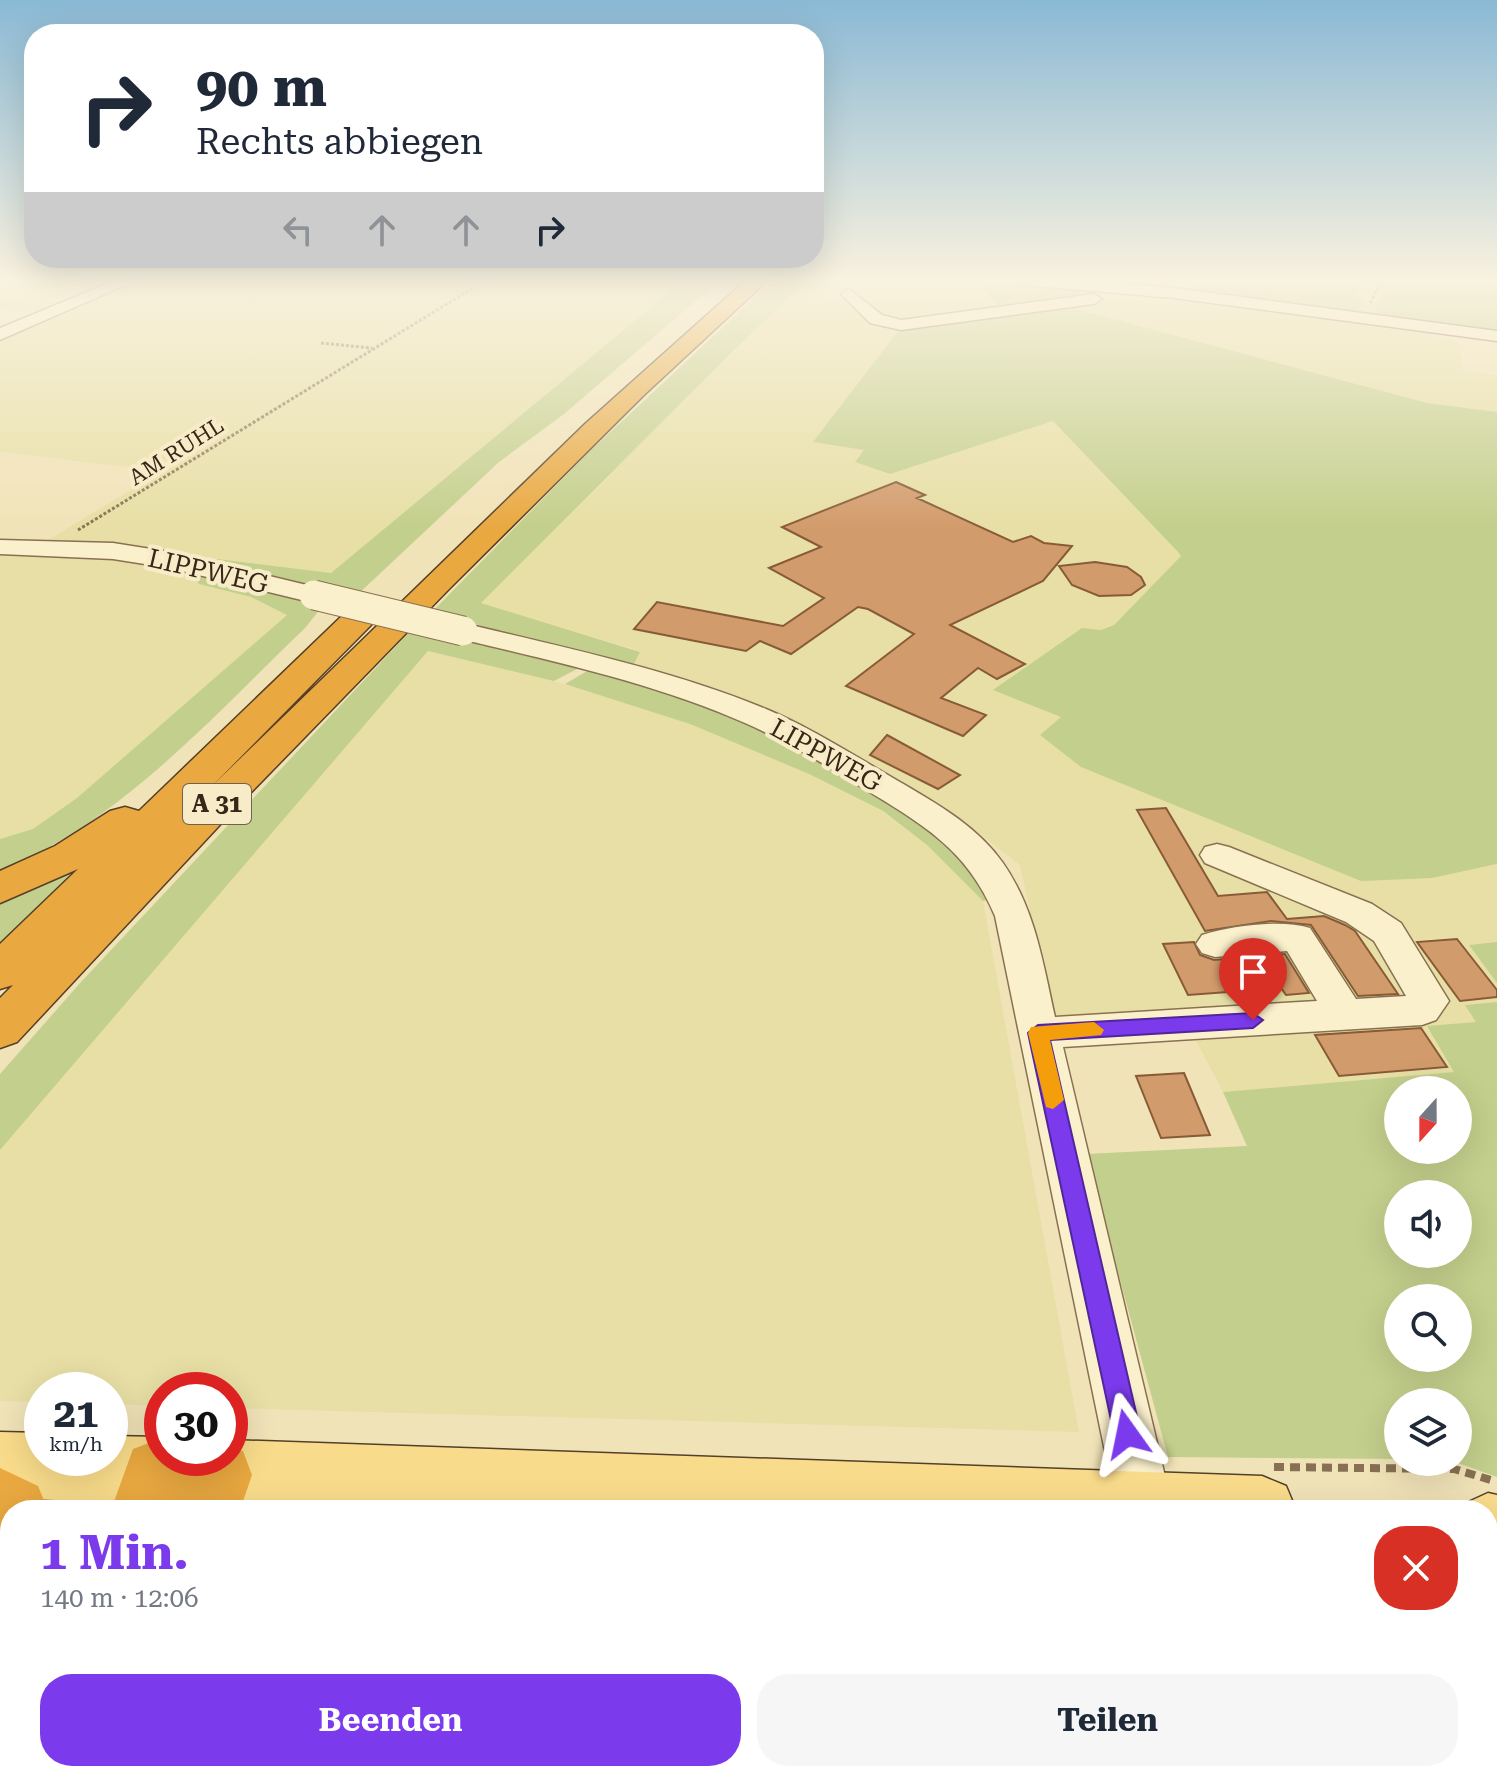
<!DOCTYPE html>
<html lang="de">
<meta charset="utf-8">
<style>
:root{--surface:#fff;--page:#f6f6f7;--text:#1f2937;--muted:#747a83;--accent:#7c3aed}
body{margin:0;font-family:"Roboto Serif",serif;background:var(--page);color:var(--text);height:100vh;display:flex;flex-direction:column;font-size:30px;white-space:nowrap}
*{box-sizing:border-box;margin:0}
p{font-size:26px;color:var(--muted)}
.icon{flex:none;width:44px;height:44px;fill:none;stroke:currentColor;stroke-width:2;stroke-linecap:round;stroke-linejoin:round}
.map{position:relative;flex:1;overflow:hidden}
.drawer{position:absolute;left:0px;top:1500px;width:1498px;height:282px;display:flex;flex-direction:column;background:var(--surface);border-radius:32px 32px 0 0;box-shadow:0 8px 32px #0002}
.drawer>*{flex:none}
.banner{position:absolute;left:24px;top:24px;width:800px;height:244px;border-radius:32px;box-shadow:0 8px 32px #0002;background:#fff;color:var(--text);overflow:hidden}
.needle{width:52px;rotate:201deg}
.buttons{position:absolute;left:1384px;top:1076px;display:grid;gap:16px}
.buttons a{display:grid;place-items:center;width:88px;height:88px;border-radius:50%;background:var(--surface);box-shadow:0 8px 32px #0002;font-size:40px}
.speed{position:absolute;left:24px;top:1372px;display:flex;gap:16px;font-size:40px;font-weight:700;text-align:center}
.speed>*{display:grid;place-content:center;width:104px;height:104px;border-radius:50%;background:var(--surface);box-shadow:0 8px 32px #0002;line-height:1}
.speed small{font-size:20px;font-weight:400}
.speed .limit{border:12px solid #d22;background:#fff;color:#111}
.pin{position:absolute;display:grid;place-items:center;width:68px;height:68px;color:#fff;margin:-82px -34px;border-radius:50% 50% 50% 0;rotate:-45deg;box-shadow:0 0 8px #0007}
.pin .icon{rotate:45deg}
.me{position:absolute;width:88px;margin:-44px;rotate:348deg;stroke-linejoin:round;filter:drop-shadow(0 0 6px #0008)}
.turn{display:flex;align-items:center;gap:28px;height:168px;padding:0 40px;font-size:36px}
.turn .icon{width:104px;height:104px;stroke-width:2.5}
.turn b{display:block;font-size:56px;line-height:68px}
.lanes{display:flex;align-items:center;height:76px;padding:0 40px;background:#0003;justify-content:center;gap:40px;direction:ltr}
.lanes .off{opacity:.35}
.round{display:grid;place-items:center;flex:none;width:84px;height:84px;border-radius:32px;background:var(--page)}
.overview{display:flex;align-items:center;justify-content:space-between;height:136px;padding:0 40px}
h1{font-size:48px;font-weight:700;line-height:60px;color:var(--accent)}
.action{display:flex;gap:16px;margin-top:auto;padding:16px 40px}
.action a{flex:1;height:92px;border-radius:32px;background:var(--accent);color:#fff;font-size:32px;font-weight:700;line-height:92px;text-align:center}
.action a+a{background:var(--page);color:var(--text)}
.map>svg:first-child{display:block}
.farmland{fill:#e7dfa5}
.green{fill:#c3cf8c;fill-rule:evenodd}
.building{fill:#d29b6b;stroke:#885b37;stroke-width:2}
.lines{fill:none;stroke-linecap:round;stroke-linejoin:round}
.minor-casing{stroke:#887152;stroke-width:3}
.major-casing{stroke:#543f28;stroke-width:3}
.highway-casing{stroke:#543f28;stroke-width:3}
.path-far1{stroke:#887152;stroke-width:3;stroke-dasharray:3 2;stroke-linecap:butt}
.path{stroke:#887152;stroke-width:8;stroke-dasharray:10 6;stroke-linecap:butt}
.minor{fill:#fbf0cc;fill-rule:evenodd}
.major{fill:#f9dc8b;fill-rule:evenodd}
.highway{fill:#e9a840;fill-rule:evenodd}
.minor-bridge-casing{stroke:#887152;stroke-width:31;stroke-linecap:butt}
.minor-bridge{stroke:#fbf0cc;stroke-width:29}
.route{fill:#7c3aed;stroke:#51269a;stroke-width:2}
.slow{fill:#f59e0b}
.labels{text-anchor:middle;stroke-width:8;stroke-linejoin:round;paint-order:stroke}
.far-street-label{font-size:22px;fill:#352819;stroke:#f8ecc8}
.shield{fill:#f8ecc8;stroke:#70634e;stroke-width:2}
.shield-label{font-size:24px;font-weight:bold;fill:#352819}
.street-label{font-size:26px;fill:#352819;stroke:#f8ecc8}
</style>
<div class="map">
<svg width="1497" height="1781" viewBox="0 0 1497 1781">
<rect width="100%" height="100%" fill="#f1e3b8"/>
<!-- farmland -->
<path class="farmland" d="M 0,280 L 116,280 L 52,309 L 36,312 L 0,309 Z
M 142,280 L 684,280 L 331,573 L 118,547 L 43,543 L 162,471 L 0,452 L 0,339 Z
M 808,280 L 977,283 L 1000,308 L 905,323 L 814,442 L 865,450 L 856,462 L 890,474 L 1053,421 L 1181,556 L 1114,625 L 1101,630 L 1082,628 L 1061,718 L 1041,735 L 1054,744 L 1432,878 L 1497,864 L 1497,942 L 1469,945 L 1497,983 L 1497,1002 L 1466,1005 L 1477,1022 L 1428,1026 L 1455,1072 L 1223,1092 L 1192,1033 L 1060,1046 L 1020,865 L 945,807 L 813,738 L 632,668 L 640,651 L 480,603 L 734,350 Z
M 1379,280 L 1388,280 L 1373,315 L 1358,312 L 1365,299 L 1356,297 L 1361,286 L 1374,286 Z
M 1132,292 L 1430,332 L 1431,338 L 1459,341 L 1463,371 L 1497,375 L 1497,412 L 1427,403 L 1065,306 Z
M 0,555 L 129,561 L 198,575 L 195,578 L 199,584 L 251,597 L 288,614 L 77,798 L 33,829 L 0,839 Z
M 428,651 L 515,670 L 610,697 L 690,724 L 809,774 L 882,811 L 927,845 L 983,901 L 1079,1432 L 230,1408 L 230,1390 L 162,1390 L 162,1406 L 110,1404 L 110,1390 L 42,1390 L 42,1402 L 0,1401 L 0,1150 Z"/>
<!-- green -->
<path class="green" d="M 684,280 L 720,280 L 564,414 L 499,462 L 356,596 L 152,551 L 331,573 Z
M 774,280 L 808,280 L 734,350 L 481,603 L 640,652 L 632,668 L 432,612 L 590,451 Z
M 921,280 L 992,280 L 1091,290 L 1096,295 L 1000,308 L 977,283 Z
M 1197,280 L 1379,280 L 1374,286 L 1361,286 L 1356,297 L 1365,298 L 1358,312 L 1199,292 L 1192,289 Z
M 1388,280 L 1497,280 L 1497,332 L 1373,315 Z
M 1065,306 L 1427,403 L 1497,412 L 1497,864 L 1432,878 L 1361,881 L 1081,767 L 1040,735 L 1061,717 L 993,690 L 1082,628 L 1101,630 L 1114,625 L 1181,556 L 1177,551 L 1053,421 L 890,474 L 855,462 L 864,450 L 813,442 L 902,326 Z
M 209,573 L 286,593 L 321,608 L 305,628 C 212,717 122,821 0,871 L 0,839 L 33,829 L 77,798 L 287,615 L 251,597 L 199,584 L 194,578 Z
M 415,626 L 583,666 L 554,681 L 428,651 L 0,1150 L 0,1074 L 81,982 Z
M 598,669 L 747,719 L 942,831 L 997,898 L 983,901 L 927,845 L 883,811 L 809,774 L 690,724 L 565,684 L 589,670 Z
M 84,861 L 0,943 L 0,897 Z
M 1497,942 L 1497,983 L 1469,945 Z
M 1497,1002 L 1497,1477 L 1455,1462 L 1458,1402 L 1398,1402 L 1398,1459 L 1168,1457 L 1086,1154 L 1247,1146 L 1223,1092 L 1454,1072 L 1427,1026 L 1476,1022 L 1465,1005 ZM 1398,1090 L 1458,1090 L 1458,1150 L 1398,1150 ZM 1398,1194 L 1458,1194 L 1458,1254 L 1398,1254 ZM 1398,1298 L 1458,1298 L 1458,1358 L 1398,1358 Z
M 0,1581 L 10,1581 L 10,1772 L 30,1772 L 26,1781 L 0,1781 Z
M 1488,1581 L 1497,1582 L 1497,1781 L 635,1781 L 640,1772 L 1488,1772 Z
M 142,1772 L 594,1772 L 590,1781 L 139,1781 Z"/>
<!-- building -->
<path class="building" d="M 896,482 L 925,495 L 917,498 L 1013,542 L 1031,536 L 1044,543 L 1072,546 L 1043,581 L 950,625 L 1025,664 L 997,679 L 978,668 L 941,698 L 986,715 L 963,736 L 846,686 L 914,634 L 868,609 L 858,607 L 791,654 L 760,641 L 746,651 L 634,629 L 657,602 L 783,626 L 824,598 L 769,568 L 821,547 L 782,527 Z
M 1095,562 L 1127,567 L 1141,577 L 1145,585 L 1131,595 L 1099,596 L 1072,585 L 1059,566 Z
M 887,735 L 960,775 L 938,789 L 870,755 Z
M 1166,808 L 1218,896 L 1267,892 L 1287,919 L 1324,916 L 1345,925 L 1355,931 L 1398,994 L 1358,996 L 1311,925 L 1271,921 L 1205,931 L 1137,810 Z
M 1457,939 L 1497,990 L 1497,997 L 1460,1001 L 1417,942 Z
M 1194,942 L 1200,955 L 1214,960 L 1285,954 L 1309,993 L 1286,995 L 1281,988 L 1188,995 L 1163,944 Z
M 1421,1028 L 1447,1067 L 1339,1076 L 1315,1035 Z
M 1184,1073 L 1210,1135 L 1161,1138 L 1136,1076 Z"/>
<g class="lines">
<!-- minor casing -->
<g class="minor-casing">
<path id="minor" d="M 116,280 L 137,280 L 0,340 L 0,328 Z
M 1017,280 L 1077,280 L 1174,288 L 1497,331 L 1497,341 L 1174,298 L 1025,285 Z
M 849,289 L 882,315 L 901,320 L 1094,294 L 1102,299 L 1094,304 L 901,330 L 870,323 L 841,294 Z
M 0,540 L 113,543 L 170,552 L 323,589 L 327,595 L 323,601 L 314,603 L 170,568 L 113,559 L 0,554 Z
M 463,623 C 565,648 669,669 766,709 C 809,727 848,752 888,775 C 930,800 975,823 1003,863 C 1035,909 1043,963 1055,1017 L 1317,1001 L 1287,951 L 1215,957 L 1202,953 L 1196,944 L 1202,935 C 1232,926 1280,919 1310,928 L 1356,999 L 1406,996 L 1374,941 L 1346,922 L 1205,863 L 1200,855 L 1205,847 L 1217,844 L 1229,847 L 1372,904 L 1401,923 L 1449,1001 L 1436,1020 L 1422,1025 L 1063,1047 L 1173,1510 L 1117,1510 L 995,916 C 967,849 922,824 863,788 C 825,764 786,741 745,723 C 652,682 551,661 453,637 L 449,631 L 453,625 Z
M 588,1772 L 653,1772 L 649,1781 L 585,1781 Z"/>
</g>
<!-- major casing -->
<g class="major-casing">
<path id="major" d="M 0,1432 L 42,1433 L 42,1458 L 110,1458 L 110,1436 L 162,1437 L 162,1458 L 230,1458 L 230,1440 L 1262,1476 L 1286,1486 L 1296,1510 L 322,1510 L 0,1498 Z
M 1488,1493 L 1497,1495 L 1497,1565 L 1488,1563 L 1488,1510 L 1461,1510 L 1464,1504 Z"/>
</g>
<!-- highway casing -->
<g class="highway-casing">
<path id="highway" d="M 746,280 L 768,280 L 644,395 L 448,590 L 231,813 L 17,1042 L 0,1048 L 0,998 L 13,985 L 0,989 L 0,944 L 78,869 L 0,903 L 0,871 L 55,846 L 110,811 L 125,807 L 139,811 L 347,611 L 359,608 L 371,611 L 376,618 L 371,625 L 212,786 L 586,423 Z
M 157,1440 L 162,1442 L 162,1458 L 184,1458 L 188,1468 L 193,1458 L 230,1458 L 230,1446 L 243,1451 L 252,1475 L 240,1510 L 111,1510 L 133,1449 Z
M 0,1468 L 38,1486 L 48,1510 L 10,1510 L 10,1543 L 0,1538 Z
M 17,1772 L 149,1772 L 146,1781 L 14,1781 Z"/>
</g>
<!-- path-far1 -->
<path class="path-far1" d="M 1370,303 L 1382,280
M 321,343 L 372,348
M 78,530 L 486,280"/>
<!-- path -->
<path class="path" d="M 1274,1467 L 1454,1469 L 1491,1480
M 0,1573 L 10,1575"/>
<!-- minor -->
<use href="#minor" class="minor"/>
<!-- major -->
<use href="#major" class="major"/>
<!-- highway -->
<use href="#highway" class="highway"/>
<!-- minor-bridge casing -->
<g class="minor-bridge-casing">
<path id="minor-bridge" d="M 314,595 L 463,631"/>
</g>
<!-- minor-bridge -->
<use href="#minor-bridge" class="minor-bridge"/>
</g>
<!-- sky -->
<linearGradient id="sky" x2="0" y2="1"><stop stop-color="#8ab9d5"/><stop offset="0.53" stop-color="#f9f2df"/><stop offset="1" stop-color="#f9f2df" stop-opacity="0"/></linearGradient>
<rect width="1497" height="529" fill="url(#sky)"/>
<!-- route -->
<path class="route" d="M 1253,1013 L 1263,1020 L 1253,1028 L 1050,1040 L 1141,1434 L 1137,1443 L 1127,1447 L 1118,1443 L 1114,1434 L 1028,1033 L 1038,1025 Z"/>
<!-- slow -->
<path class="slow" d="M 1094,1022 L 1104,1030 L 1101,1035 L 1050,1040 L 1064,1100 L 1053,1109 L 1046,1107 L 1028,1033 L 1031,1027 Z"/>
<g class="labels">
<!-- far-street labels -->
<g class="far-street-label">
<text transform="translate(176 451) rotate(-32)" y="8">AM RUHL</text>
</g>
<!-- shield labels -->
<rect class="shield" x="183" y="784" width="68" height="40" rx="6"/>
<g class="shield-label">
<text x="217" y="812">A 31</text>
</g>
<!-- street labels -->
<g class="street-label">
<text transform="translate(208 571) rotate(13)" y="9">LIPPWEG</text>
<text transform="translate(826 755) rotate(29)" y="9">LIPPWEG</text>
</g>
</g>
</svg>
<div class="buttons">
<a><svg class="needle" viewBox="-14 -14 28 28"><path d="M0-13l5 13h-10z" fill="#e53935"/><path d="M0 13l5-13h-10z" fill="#747a83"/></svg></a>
<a><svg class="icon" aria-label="sound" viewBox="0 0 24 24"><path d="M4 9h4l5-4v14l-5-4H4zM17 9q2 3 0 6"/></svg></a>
<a><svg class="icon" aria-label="search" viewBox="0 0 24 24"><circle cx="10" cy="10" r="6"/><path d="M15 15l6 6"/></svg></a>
<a><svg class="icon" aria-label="layers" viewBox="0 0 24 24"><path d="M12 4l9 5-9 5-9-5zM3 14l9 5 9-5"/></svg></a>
</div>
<div class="speed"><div>21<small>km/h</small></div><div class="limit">30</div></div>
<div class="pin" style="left:1253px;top:1020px;background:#d93025"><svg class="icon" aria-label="arrive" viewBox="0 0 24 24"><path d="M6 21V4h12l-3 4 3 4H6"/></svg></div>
<svg class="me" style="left:1127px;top:1434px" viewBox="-20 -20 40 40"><path d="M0-17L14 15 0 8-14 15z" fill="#7c3aed" stroke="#fff" stroke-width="4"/></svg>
<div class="banner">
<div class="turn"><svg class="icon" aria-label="right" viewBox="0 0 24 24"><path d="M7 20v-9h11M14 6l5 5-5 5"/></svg><div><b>90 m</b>Rechts abbiegen</div></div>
<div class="lanes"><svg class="icon off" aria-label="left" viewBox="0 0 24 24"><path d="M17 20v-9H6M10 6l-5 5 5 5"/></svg><svg class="icon off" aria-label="ahead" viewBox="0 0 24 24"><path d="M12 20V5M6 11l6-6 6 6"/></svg><svg class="icon off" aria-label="ahead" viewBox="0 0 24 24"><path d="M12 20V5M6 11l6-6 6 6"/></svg><svg class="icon" aria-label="right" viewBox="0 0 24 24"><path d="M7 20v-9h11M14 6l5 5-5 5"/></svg></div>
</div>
<section class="drawer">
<div class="overview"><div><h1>1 Min.</h1><p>140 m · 12:06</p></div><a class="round" style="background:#d93025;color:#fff"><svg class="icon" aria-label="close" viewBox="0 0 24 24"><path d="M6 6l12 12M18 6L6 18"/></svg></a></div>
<div class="action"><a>Beenden</a><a>Teilen</a></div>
</section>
</div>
